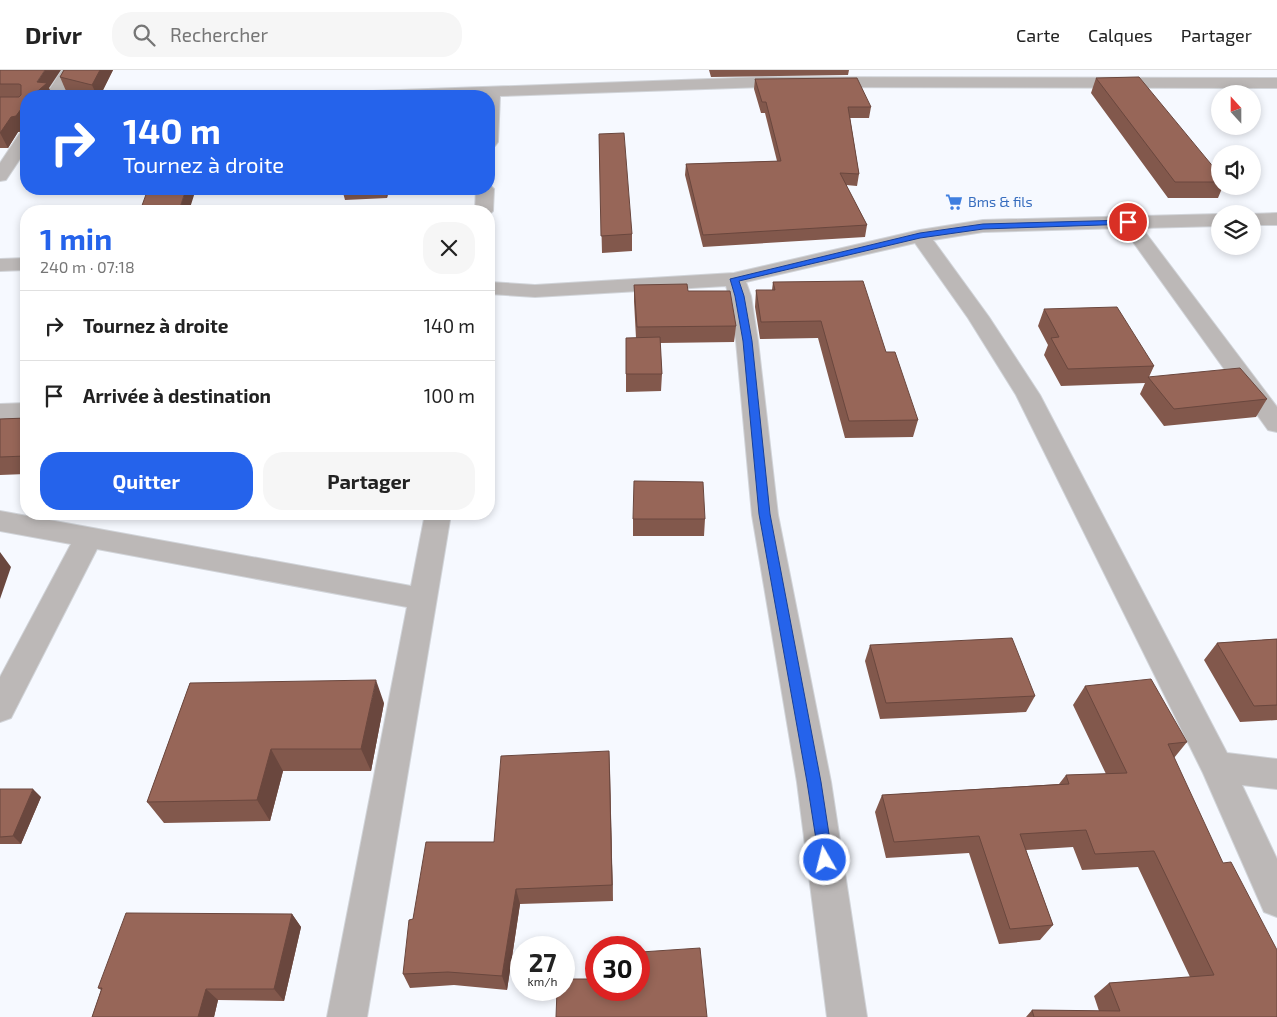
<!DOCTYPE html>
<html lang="fr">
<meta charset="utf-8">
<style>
:root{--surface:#fff;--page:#f6f6f6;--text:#222;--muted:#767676;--line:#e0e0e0;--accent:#2563eb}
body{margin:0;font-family:"Exo 2",sans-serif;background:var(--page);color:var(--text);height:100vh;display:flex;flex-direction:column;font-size:19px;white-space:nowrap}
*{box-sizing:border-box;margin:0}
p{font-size:16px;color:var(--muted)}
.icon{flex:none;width:28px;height:28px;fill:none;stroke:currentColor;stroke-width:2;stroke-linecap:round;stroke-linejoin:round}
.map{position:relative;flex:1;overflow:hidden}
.sheet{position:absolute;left:20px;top:135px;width:475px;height:315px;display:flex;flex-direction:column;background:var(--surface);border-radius:20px;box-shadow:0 2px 8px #0003}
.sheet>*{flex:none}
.guide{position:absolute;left:20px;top:20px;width:475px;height:105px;border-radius:20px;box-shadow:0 2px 8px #0003;background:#2563eb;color:#fff;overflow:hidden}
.needle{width:32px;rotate:339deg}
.tools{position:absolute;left:1211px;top:15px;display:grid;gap:10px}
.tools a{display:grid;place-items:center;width:50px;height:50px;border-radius:50%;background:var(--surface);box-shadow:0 2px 8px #0003;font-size:25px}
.speed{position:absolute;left:510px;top:866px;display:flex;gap:10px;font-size:25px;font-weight:700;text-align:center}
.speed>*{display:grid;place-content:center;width:65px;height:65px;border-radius:50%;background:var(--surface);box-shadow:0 2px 8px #0003;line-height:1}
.speed small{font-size:12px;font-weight:400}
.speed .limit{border:8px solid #d22;background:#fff;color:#111}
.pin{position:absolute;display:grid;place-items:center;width:42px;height:42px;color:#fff;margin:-21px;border:2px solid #fff;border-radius:50%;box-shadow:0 1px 5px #0007}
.me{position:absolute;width:55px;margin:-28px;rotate:352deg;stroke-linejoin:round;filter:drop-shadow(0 0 4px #0008)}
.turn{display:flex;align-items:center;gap:18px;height:105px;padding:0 20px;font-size:22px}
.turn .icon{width:65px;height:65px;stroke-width:2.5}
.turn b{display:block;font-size:35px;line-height:42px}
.round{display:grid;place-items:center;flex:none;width:52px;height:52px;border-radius:20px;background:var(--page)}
.headline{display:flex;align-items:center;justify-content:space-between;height:85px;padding:0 20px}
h1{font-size:30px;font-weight:700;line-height:38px;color:var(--accent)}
.primary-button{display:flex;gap:10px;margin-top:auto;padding:10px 20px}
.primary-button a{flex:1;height:58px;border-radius:20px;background:var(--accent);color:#fff;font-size:20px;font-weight:700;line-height:58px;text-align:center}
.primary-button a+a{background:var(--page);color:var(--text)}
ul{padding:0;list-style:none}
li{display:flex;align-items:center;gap:15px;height:70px;padding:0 20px;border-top:1px solid var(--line)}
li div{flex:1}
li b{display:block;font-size:19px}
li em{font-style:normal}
header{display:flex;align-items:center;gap:30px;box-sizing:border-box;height:70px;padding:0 25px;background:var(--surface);border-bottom:1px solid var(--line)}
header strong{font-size:24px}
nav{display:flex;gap:28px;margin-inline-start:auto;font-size:18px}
.search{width:350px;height:45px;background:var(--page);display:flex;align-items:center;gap:12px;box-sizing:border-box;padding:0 18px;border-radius:20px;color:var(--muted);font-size:19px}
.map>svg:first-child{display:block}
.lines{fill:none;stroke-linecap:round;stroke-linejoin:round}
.street-casing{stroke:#d1d4d9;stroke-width:2}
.street{fill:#bcb8b7;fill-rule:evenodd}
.wall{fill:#82584c}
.shaded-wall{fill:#6a473e}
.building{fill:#976658;stroke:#6a473e}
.route{fill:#2563eb;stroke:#184099}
.labels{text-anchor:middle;stroke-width:5;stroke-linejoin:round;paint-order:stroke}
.far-shop-label{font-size:14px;fill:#366cbe;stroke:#f6f9ff;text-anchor:start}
</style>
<header>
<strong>Drivr</strong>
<div class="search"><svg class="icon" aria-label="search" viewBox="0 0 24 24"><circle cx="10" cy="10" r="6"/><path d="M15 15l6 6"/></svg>Rechercher</div>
<nav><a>Carte</a><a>Calques</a><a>Partager</a></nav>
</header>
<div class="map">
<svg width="1277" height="947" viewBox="0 0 1277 947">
<rect width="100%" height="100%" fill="#f6f9ff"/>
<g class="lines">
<!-- street casing -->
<g class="street-casing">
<path id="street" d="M 62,0 L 78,0 L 61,26 L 45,26 Z
M 765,7 L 1277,8 L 1277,18 L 765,17 L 500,26 L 498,72 L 495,76 L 489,77 L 489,26 L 365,26 L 367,23 L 373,21 Z
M 26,62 L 26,80 L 6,110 L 0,111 L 0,93 L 20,63 Z
M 489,114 L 494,119 L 493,141 L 489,145 L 489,141 L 475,141 L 476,119 L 489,119 Z
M 1277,143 L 1277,155 L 1252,155 L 1252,144 L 1250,144 Z
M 1220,144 L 1220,156 L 1142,158 L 1277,337 L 1277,362 L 1268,360 L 1123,158 L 983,162 L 933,170 L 989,247 L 1040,325 L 1227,683 L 1277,689 L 1277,719 L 1242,715 L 1277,789 L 1277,847 L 1264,842 L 1203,703 L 1016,325 L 968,248 L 915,173 L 746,212 L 751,226 L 758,271 L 778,445 L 831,712 L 867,947 L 827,947 L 797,712 L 752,445 L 736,271 L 729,226 L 726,216 L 535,227 L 489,224 L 489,212 L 535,215 L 734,203 L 920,160 L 983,150 Z
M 26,188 L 26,200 L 0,201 L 0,189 Z
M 26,333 L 26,349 L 0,350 L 0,334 Z
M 0,441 L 411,516 L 425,444 L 451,444 L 367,947 L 327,947 L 407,537 L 97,479 L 11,648 L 0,652 L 0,607 L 71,474 L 0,461 Z"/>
</g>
<!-- street -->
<use href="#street" class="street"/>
</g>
<!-- wall -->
<path class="wall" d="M 0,0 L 49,18 L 26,26 L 26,57 L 23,61 L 18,62 L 8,78 L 0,78 Z
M 64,0 L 113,0 L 100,26 L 85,26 L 66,21 L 60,7 Z
M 709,0 L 849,0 L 848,5 L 711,7 Z
M 1096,8 L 1220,105 L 1220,116 L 1223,116 L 1218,128 L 1168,128 L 1091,23 Z
M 755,9 L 871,37 L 869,48 L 850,48 L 859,104 L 857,116 L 846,115 L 867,155 L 865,167 L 703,177 L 685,105 L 686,94 L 777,91 L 765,43 L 761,43 L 754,19 Z
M 599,64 L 632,164 L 632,181 L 602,183 Z
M 342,119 L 389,119 L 387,128 L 345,130 Z
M 773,212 L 886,282 L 918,350 L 913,367 L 845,368 L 818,268 L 760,269 L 755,237 L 756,220 L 772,220 Z
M 634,215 L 688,221 L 736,256 L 734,272 L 660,273 L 662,304 L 661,321 L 626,322 L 626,268 L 636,268 L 634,231 Z
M 1044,239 L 1154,296 L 1149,307 L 1267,329 L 1256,347 L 1164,356 L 1140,324 L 1145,313 L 1061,316 L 1044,285 L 1048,275 L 1038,256 Z
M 26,348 L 26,404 L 0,405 L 0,349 Z
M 633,449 L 705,449 L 704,466 L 633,466 Z
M 1277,569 L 1277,650 L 1240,652 L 1204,590 L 1217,573 Z
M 870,575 L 1035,626 L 1026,642 L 880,649 L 865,591 Z
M 190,613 L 384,633 L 371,701 L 283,701 L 270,751 L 164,753 L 147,732 Z
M 1085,616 L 1187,672 L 1174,688 L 1277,947 L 1026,947 L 1032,940 L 1099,941 L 1094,926 L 1109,913 L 1190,907 L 1138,797 L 1082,800 L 1073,777 L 1026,780 L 1053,855 L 1040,870 L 999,874 L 969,783 L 886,788 L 875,742 L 882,725 L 1059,714 L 1066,705 L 1106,704 L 1073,635 Z
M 609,681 L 613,831 L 520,834 L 507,920 L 454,915 L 410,918 L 403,904 L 413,849 L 494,772 Z
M 0,719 L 41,727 L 21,774 L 0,774 Z
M 292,844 L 301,857 L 284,931 L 218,930 L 214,947 L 92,947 L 101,920 L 98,918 Z"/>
<!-- shaded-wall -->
<path class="shaded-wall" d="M 45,0 L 61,0 L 49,18 L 53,26 L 32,26 L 37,12 Z
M 100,0 L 113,0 L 100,26 L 97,26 L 92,15 Z
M 26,32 L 26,57 L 23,61 L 18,62 L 8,78 L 0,63 L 11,47 Z
M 186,119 L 196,119 L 189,141 L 179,141 Z
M 385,119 L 389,119 L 387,128 Z
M 0,482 L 11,497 L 0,529 Z
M 376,610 L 384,633 L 371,701 L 361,679 Z
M 271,679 L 283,701 L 270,751 L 257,730 Z
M 609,681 L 610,699 L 613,831 L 612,815 Z
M 33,719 L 41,727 L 21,774 L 13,766 Z
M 516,819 L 520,834 L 507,920 L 502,906 Z
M 292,844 L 301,857 L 284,931 L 274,919 Z
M 206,919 L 218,930 L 214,947 L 198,947 Z"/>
<!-- building -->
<path class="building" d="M 0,0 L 45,0 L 37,12 L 47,13 L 32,26 L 26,26 L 26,32 L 16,46 L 11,47 L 0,63 L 0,27 L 19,27 L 21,25 L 21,15 L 19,14 L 0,14 Z
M 64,0 L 100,0 L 92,15 L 60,7 Z
M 1139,7 L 1220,105 L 1220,112 L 1175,112 L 1096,8 Z
M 857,8 L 871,37 L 848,37 L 859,104 L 840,103 L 867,155 L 703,165 L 686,94 L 781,91 L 766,32 L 762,32 L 755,9 Z
M 624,63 L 632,164 L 601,166 L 599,64 Z
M 148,119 L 186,119 L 179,141 L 140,141 Z
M 863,211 L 886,282 L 895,282 L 918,350 L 849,351 L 821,251 L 761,252 L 756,220 L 775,220 L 773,212 Z
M 687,214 L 688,221 L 730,221 L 736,256 L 637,257 L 634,215 Z
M 1117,237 L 1154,296 L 1068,299 L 1051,268 L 1059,267 L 1044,239 Z
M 660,267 L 662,304 L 626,304 L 626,268 Z
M 1240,298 L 1267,329 L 1174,339 L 1148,307 Z
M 26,348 L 26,386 L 0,387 L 0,349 Z
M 634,411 L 703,412 L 705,449 L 633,449 Z
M 1012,568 L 1035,626 L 886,633 L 870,575 Z
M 1277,569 L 1277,635 L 1254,636 L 1217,573 Z
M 1151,609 L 1187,672 L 1168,674 L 1223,793 L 1231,792 L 1277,880 L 1277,947 L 1034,947 L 1032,940 L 1120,941 L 1109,913 L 1214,905 L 1154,781 L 1095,784 L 1086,760 L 1020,764 L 1053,855 L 1010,859 L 979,766 L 894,772 L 882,725 L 1069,714 L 1066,705 L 1127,703 L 1085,616 Z
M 376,610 L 361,679 L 271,679 L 257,730 L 147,732 L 190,613 Z
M 609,681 L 612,815 L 516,819 L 502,906 L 448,902 L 403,904 L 409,850 L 413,849 L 426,772 L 494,772 L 501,686 Z
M 0,719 L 33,719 L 13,766 L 0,767 Z
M 126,843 L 292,844 L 274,919 L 206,919 L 198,947 L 92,947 L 102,918 L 98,918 Z
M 700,878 L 707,947 L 556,947 L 557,920 L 564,920 L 564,909 L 596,909 L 596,920 L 639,920 L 639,908 L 643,908 L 641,882 Z"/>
<!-- route -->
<path class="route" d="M 1128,150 L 1132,152 L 1131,154 L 983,159 L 920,168 L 739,211 L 744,226 L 752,271 L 770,444 L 821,712 L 833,790 L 830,795 L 825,797 L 820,795 L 807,712 L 759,444 L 743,271 L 735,226 L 730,209 L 920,163 L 983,154 Z"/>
<!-- icons -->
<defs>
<g id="supermarket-bare" transform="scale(1.35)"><path d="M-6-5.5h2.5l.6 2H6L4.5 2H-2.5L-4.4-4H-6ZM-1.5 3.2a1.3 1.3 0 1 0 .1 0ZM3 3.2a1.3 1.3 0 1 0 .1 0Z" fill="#3f7fe0" stroke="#f6f9ff" stroke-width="2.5" paint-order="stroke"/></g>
</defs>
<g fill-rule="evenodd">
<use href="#supermarket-bare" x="954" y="132"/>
</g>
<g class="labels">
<!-- far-shop labels -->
<g class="far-shop-label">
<text x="968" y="137">Bms &amp; fils</text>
</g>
</g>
</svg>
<div class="tools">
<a><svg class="needle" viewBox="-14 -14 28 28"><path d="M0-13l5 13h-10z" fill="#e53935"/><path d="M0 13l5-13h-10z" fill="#767676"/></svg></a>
<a><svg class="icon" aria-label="sound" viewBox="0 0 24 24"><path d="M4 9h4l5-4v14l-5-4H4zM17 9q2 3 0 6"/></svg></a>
<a><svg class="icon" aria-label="layers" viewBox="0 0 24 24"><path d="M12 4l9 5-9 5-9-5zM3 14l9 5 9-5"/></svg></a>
</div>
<div class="speed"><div>27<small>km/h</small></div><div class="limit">30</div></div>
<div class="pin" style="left:1128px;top:152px;background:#d93025"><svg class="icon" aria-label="arrive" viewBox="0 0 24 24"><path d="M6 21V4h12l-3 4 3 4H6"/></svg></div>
<svg class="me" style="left:825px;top:790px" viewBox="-20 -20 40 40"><circle r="17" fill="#2563eb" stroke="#fff" stroke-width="3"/><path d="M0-11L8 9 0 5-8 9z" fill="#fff"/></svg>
<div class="guide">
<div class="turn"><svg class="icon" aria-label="right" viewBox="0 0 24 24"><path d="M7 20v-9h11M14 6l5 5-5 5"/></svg><div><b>140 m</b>Tournez à droite</div></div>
</div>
<section class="sheet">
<div class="headline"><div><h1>1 min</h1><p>240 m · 07:18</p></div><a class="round"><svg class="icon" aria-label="close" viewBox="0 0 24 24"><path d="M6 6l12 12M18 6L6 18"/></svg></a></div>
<ul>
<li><svg class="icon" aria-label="right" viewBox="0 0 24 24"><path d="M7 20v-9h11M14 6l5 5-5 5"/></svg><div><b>Tournez à droite</b></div><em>140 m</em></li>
<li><svg class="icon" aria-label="arrive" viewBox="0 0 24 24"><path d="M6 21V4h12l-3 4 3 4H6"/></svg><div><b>Arrivée à destination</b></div><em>100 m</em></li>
</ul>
<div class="primary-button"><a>Quitter</a><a>Partager</a></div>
</section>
</div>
